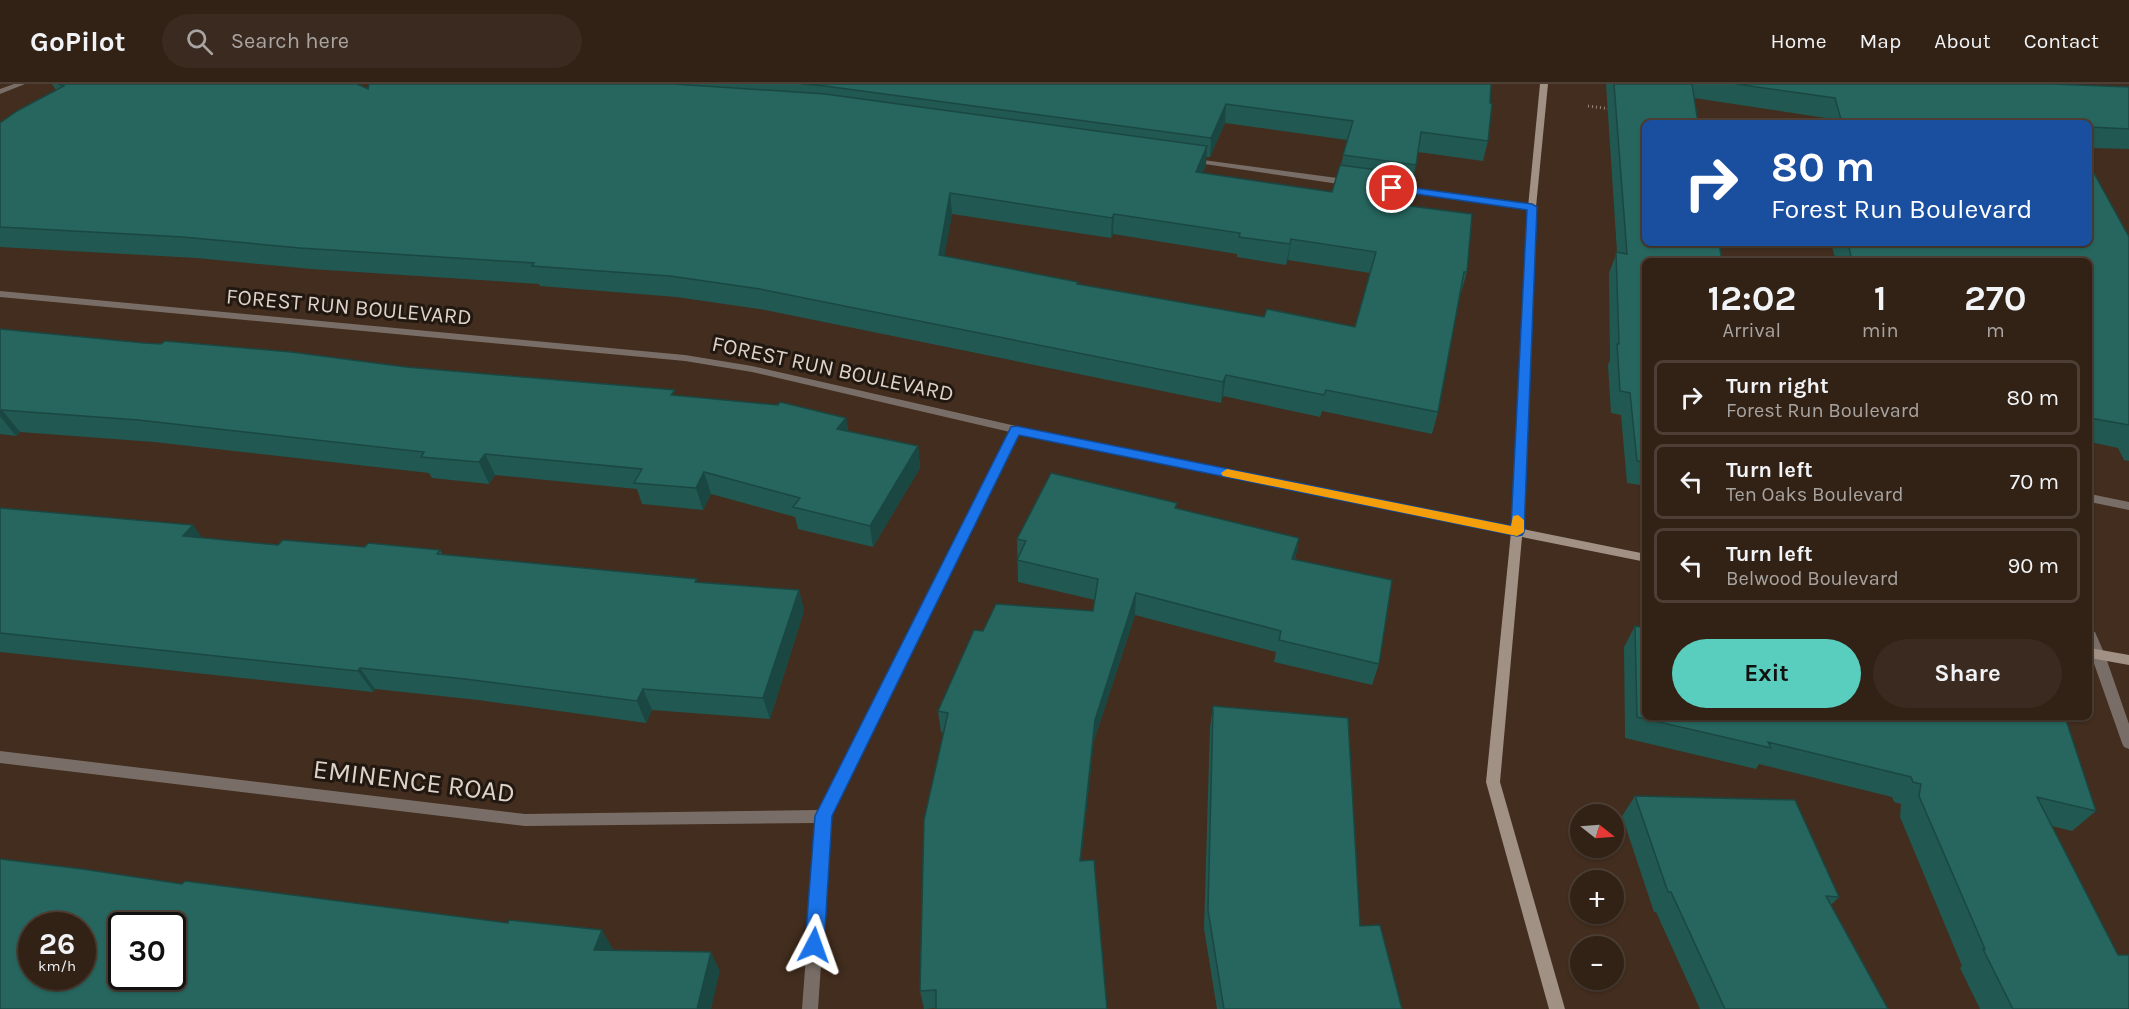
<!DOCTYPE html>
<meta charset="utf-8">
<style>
:root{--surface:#322216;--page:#3a2a1f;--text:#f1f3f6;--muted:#a8a4a1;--line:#4d3f35;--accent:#59cebf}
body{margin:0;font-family:Karla,sans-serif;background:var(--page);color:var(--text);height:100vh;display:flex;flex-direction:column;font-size:22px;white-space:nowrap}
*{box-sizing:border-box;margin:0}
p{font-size:20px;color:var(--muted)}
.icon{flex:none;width:33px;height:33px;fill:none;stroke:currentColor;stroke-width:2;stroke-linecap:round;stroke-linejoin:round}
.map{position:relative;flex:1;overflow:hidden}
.drawer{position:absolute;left:1642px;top:174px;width:450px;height:462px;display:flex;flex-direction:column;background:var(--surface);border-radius:9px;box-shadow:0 2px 4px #0004,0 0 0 2px var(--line)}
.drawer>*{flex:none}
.top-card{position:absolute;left:1642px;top:36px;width:450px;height:126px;border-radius:9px;box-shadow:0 2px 4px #0004,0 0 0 2px var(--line);background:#1a4fa0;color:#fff;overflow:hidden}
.needle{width:39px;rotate:107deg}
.tools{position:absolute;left:1570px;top:720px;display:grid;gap:12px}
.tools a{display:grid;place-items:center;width:54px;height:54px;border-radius:50%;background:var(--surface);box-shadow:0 2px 4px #0004,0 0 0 2px var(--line);font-size:30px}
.speed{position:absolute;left:18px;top:828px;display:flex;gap:12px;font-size:30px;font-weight:700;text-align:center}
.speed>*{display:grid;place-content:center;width:78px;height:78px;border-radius:50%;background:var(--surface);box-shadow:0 2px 4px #0004,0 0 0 2px var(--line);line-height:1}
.speed small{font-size:15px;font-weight:400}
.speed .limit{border:3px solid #111;border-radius:9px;background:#fff;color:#111}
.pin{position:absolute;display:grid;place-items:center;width:51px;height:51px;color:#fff;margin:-26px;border:3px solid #fff;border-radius:50%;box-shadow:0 2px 6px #0007}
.me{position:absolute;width:66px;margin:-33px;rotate:4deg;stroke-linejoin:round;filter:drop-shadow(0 0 4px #0008)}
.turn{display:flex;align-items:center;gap:21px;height:126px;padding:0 30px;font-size:27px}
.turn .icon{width:78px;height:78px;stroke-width:2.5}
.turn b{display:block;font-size:42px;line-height:51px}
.eta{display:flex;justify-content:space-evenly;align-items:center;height:102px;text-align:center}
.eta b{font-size:36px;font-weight:700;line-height:42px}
.action{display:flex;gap:12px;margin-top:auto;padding:12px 30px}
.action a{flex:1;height:69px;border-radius:36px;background:var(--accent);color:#111;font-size:24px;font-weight:700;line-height:69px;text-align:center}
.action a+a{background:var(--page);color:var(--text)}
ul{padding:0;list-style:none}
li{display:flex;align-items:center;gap:18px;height:75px;margin:0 12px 9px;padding:0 18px;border:3px solid var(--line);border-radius:9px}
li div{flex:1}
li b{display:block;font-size:22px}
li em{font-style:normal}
header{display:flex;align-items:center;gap:36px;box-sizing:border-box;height:84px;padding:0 30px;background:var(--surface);border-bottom:2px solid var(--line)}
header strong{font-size:28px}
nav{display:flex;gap:33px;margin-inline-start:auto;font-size:21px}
.search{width:420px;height:54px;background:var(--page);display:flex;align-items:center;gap:15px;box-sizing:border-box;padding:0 21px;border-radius:33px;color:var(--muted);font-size:22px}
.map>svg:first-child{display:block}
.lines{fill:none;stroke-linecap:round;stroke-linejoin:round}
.path{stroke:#97877a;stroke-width:3;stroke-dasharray:1 3;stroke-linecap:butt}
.lane{fill:#796e67;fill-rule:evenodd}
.street{fill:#796e67;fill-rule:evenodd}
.secondary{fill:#a19084;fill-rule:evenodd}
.wall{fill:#215851;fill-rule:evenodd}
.shaded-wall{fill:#1b4742}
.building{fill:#26665e;stroke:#1b4742;stroke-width:1.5;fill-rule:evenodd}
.route{fill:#1a73e8;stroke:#114b97;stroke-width:1.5}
.slow{fill:#f59e0b}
.labels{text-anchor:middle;stroke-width:6;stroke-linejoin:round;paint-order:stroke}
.street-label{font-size:22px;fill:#dfd2c8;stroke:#211811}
.near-street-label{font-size:27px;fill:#dfd2c8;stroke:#211811}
</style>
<header>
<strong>GoPilot</strong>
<div class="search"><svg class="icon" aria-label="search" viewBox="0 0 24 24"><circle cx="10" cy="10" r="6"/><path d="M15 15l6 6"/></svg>Search here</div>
<nav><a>Home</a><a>Map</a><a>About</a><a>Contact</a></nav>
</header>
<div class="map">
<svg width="2129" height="925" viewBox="0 0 2129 925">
<rect width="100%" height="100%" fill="#422d1e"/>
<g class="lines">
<!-- path -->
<path class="path" d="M 1588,22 L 1611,25
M 1693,35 L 1724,39"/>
<!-- lane -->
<path class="lane" d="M 2090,410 L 2129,418 L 2129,426 L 2090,418 Z
M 2090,547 L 2095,548 L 2105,571 L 2103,575 L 2093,575 C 2089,566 2089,556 2090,547 Z"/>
<!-- street -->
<path class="street" d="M 14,0 L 25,0 L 0,10 L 0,5 Z
M 1188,74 L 1352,96 L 1356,99 L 1352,102 L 1191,78 L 1188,78 Z
M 1396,102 L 1532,120 L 1536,123 L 1532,126 L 1393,107 L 1393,103 Z
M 0,207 L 685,271 L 752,282 L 1016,342 L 1517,444 L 1523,448 L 1517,452 L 1019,350 L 831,732 L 818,925 L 802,925 L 816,739 L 525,742 L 0,679 L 0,667 L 525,730 L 820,726 L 1010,348 L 752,288 L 685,277 L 0,213 Z
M 2098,566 L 2103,567 L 2105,571 L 2129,640 L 2129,665 L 2124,663 L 2122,659 L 2091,571 L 2093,567 Z"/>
<!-- secondary -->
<path class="secondary" d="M 1540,0 L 1548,0 L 1536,123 L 1523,445 L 1646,470 L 1646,478 L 1522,453 L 1500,698 L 1565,925 L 1549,925 L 1486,698 L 1511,448 L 1528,123 Z
M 2090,564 L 2129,571 L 2129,581 L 2090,574 Z"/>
</g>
<!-- wall -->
<path class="wall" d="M 52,0 L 357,0 L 368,5 L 369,0 L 1491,0 L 1488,57 L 1483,77 L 1418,68 L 1414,91 L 1410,122 L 1467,188 L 1461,209 L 1460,209 L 1438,328 L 1432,350 L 1322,327 L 1320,333 L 1223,312 L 1221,319 L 765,226 L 676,213 L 540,202 L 539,200 L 311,185 L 196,174 L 0,163 L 0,39 L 56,6 ZM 1225,39 L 1347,56 L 1341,81 L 1332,108 L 1202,89 L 1206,82 L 1206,73 L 1210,73 ZM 952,130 L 1111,154 L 1113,150 L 1237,170 L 1237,173 L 1286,181 L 1288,176 L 1370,189 L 1355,243 L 1264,233 L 1078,200 L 944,172 Z
M 1606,0 L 2052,0 L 2129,3 L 2129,65 L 2090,64 L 2090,39 L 1827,39 L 1826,34 L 1694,14 L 1646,177 L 1646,402 L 1627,399 L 1621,331 L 1611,329 L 1608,281 L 1610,276 L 1609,189 L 1617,168 Z
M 2129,153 L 2129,377 L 2124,376 L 2118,364 L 2090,358 L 2090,177 L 1836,177 L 1831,159 L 2090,159 Z
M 0,245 L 144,259 L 406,283 L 676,312 L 846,334 L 848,347 L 918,362 L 920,384 L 873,463 L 798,445 L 795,433 L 711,410 L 703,426 L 642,420 L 637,405 L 495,391 L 489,400 L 432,394 L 429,389 L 154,358 L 20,348 L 16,352 L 0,350 Z
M 0,424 L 193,441 L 202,454 L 278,461 L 365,463 L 440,466 L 443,471 L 698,498 L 799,506 L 804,527 L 770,635 L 652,626 L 646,639 L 478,616 L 375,605 L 373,608 L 0,568 Z
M 1176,425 L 1299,454 L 1295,476 L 1379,580 L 1372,601 L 1274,578 L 1276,568 L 1135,531 L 1094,657 L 936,924 L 924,925 L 920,907 L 943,649 L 941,648 L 938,627 L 983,547 L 1093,527 L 1095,516 L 1018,498 L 1017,455 Z
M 1635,542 L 1646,633 L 2065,633 L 2096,727 L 2072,747 L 2052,742 L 2129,925 L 1980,925 L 1960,884 L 1962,882 L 1900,733 L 1901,720 L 1894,718 L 1892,713 L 1759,680 L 1756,685 L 1625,654 L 1624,563 Z
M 1213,622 L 1360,842 L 1402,925 L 1217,925 L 1204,845 L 1210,643 Z
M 1635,712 L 1839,813 L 1831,821 L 1888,925 L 1700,925 L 1656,828 L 1654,828 L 1622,732 Z"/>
<!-- shaded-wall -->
<path class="shaded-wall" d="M 1226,20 L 1225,39 L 1210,73 L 1211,54 Z
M 1207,62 L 1206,82 L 1194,109 L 1196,88 Z
M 950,109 L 952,130 L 941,192 L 939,171 Z
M 1114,130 L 1113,150 L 1111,154 L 1112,134 Z
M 1291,155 L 1288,176 L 1286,181 L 1290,160 Z
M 1226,291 L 1223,312 L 1221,319 L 1223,298 Z
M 2,326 L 20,348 L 16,352 L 0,332 L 0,328 Z
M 846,334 L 850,355 L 837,345 Z
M 918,362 L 920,384 L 873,463 L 870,442 Z
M 485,370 L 495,391 L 489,400 L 479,378 Z
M 704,388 L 711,410 L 703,426 L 696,404 Z
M 193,441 L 209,463 L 183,452 Z
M 1299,454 L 1295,476 L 1292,475 Z
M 799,506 L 804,527 L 770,635 L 763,614 Z
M 1136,509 L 1135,531 L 1094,657 L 1079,796 L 1080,777 L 1095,636 Z
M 360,584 L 375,605 L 373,608 L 358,587 Z
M 643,605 L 652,626 L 646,639 L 637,617 Z
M 602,846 L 613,865 L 605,885 L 594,866 Z
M 711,868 L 720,887 L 711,925 L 697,925 Z"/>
<!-- building -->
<path class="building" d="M 58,0 L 357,0 L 368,5 L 369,0 L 674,0 L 825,10 L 1207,62 L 1196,88 L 1332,108 L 1340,81 L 1415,91 L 1410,122 L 1472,130 L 1467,188 L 1464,188 L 1438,328 L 1326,306 L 1324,311 L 1226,291 L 1223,298 L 760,205 L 670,192 L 532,182 L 534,179 L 300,164 L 183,153 L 0,143 L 0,39 L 17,27 L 64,2 ZM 950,109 L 1112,134 L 1114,130 L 1240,149 L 1239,153 L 1290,160 L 1291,155 L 1376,168 L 1355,243 L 1267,225 L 1264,233 L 1077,200 L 1078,198 L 939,171 Z
M 802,0 L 1491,0 L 1490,19 L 1492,20 L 1488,57 L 1421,48 L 1416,81 L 1343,71 L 1353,37 L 1226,20 L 1211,54 L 825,2 Z
M 1614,0 L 1692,0 L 1698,39 L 1646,39 L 1646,159 L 1719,159 L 1722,177 L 1646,177 L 1646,378 L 1637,377 L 1630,309 L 1620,307 L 1617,260 L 1619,260 L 1616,168 L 1627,170 Z
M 1736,0 L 2052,0 L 2129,3 L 2129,45 L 2090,43 L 2090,39 L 1842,39 L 1835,14 Z
M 2090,82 L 2129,153 L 2129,341 L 2090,334 L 2090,177 L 1852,177 L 1848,159 L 2090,159 Z
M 0,245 L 144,259 L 161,260 L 165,257 L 291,268 L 406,283 L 675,306 L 671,311 L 778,321 L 780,318 L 846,334 L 837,345 L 918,362 L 870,442 L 793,423 L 800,414 L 704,388 L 696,404 L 634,399 L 642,385 L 485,370 L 479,378 L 421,373 L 424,368 L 138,336 L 2,326 L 0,328 Z
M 1051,389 L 1177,419 L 1175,424 L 1299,454 L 1292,475 L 1392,496 L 1379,580 L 1279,556 L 1281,547 L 1136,509 L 1095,636 L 1080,777 L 1094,776 L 1107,925 L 936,925 L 936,906 L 920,907 L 924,736 L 948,629 L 938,627 L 974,546 L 983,547 L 996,520 L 1093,527 L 1098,495 L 1017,476 L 1026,457 L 1017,455 Z
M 0,424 L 193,441 L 183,452 L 278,461 L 283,456 L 365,463 L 368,459 L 440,466 L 437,470 L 697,495 L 695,498 L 799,506 L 763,614 L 643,605 L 637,617 L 465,595 L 360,584 L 358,587 L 0,549 Z
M 1635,542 L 1646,544 L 1646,633 L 2065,633 L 2096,727 L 2037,713 L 2118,871 L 2129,871 L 2129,925 L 2013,925 L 1983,865 L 1985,865 L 1919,712 L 1921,700 L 1913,698 L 1911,693 L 1768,658 L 1771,664 L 1637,633 Z
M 1213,622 L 1348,634 L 1360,842 L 1380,841 L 1402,925 L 1224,925 L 1208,826 Z
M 1635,712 L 1795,716 L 1839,813 L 1826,812 L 1888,925 L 1725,925 L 1671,808 L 1668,808 Z
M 0,775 L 82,785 L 182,800 L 185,797 L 508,839 L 509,836 L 602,846 L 594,866 L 711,868 L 697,925 L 0,925 ZM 32,842 L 82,842 L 82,892 L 32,892 ZM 122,842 L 172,842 L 172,892 L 122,892 Z"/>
<!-- route -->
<path class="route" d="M 1392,101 L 1532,120 L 1537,123 L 1524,448 L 1522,451 L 1517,452 L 1019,351 L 832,732 L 824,861 L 821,867 L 814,869 L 808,867 L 805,861 L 815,732 L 1011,343 L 1016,342 L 1511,442 L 1527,126 L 1389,106 L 1387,104 Z"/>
<!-- slow -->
<path class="slow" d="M 1227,385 L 1511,442 L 1513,432 L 1518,431 L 1524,436 L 1524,448 L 1517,452 L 1223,392 L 1221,389 Z"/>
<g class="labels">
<!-- street labels -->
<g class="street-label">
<text transform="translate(349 222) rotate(5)" y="8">FOREST RUN BOULEVARD</text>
<text transform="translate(833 284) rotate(12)" y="8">FOREST RUN BOULEVARD</text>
</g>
<!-- near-street labels -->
<g class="near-street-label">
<text transform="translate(414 697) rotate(7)" y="9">EMINENCE ROAD</text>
</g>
</g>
</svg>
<div class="tools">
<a><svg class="needle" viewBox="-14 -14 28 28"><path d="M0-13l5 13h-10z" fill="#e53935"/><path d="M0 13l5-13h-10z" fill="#a8a4a1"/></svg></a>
<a>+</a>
<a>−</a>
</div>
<div class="speed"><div>26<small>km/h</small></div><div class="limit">30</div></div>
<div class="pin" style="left:1392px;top:104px;background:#d93025"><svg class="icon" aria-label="arrive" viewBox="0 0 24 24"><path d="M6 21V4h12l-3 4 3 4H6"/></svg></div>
<svg class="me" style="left:814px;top:861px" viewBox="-20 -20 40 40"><path d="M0-17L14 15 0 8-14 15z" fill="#1a73e8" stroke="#fff" stroke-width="4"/></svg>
<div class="top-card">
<div class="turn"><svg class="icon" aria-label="right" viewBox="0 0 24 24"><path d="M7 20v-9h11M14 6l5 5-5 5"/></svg><div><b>80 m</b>Forest Run Boulevard</div></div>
</div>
<section class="drawer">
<div class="eta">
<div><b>12:02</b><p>Arrival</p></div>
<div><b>1</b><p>min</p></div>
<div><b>270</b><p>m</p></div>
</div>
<ul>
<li><svg class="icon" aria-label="right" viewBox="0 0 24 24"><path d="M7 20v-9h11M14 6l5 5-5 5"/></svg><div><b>Turn right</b><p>Forest Run Boulevard</p></div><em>80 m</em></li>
<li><svg class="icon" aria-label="left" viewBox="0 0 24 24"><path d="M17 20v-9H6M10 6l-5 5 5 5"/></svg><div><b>Turn left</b><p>Ten Oaks Boulevard</p></div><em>70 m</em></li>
<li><svg class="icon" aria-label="left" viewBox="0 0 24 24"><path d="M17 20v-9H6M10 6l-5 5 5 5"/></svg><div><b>Turn left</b><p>Belwood Boulevard</p></div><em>90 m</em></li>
</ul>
<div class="action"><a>Exit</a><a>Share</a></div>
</section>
</div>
